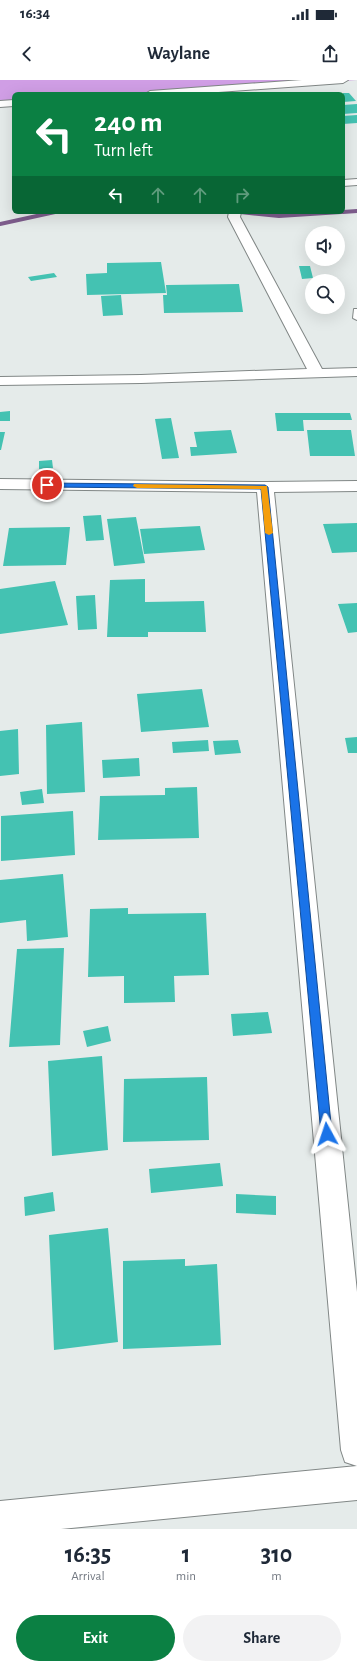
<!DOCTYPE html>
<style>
:root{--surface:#fff;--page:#f2f2f3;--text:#1f2937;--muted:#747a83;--accent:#0b8043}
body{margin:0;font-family:"Alegreya Sans",sans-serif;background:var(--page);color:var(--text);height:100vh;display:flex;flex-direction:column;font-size:15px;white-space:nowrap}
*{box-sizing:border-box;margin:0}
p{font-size:13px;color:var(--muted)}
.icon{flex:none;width:22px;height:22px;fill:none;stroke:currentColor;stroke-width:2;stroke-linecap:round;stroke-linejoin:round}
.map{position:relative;height:1449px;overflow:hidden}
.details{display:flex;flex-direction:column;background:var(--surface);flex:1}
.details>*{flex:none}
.hud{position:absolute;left:12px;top:12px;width:333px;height:122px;border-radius:6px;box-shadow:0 4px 16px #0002;background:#0b8043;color:#fff;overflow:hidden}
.controls{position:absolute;left:305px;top:146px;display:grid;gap:8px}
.controls a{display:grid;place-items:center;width:40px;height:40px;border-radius:50%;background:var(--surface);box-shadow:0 4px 16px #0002;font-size:20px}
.pin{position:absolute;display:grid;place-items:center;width:34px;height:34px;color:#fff;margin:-17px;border:2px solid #fff;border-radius:50%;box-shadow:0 1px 4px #0007}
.me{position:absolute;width:44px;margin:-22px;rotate:355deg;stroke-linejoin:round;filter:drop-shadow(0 0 3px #0008)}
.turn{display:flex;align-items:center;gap:14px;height:84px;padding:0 16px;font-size:18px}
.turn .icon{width:52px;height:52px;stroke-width:2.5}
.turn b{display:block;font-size:28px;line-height:34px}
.lanes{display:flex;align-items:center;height:38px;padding:0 16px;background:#0003;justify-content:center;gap:20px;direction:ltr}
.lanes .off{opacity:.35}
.eta{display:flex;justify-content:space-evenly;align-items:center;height:68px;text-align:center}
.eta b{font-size:24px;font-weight:700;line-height:28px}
.cta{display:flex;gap:8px;margin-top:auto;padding:8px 16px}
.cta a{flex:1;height:46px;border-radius:24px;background:var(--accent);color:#fff;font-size:16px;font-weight:700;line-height:46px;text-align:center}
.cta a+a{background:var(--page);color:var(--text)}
.status{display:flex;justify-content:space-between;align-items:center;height:28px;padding:0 20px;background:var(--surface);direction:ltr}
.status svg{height:11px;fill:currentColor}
header{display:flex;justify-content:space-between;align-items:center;height:52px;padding:0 16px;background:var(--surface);font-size:18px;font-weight:700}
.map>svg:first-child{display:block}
.forest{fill:#d09ee5}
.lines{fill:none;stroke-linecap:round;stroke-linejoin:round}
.stream{stroke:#7d5c8c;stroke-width:4}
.building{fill:#44c2b2}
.lane-casing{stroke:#818786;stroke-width:2}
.street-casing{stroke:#818786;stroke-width:2}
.lane{fill:#fff;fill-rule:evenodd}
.street{fill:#fff;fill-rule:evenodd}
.route{fill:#1a73e8;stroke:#114b97}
.slow{fill:#f59e0b}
</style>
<div class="status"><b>16:34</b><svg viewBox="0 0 49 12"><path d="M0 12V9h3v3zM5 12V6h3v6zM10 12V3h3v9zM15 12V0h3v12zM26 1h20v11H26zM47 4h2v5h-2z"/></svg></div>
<header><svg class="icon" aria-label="back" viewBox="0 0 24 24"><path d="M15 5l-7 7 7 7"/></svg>Waylane<svg class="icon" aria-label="share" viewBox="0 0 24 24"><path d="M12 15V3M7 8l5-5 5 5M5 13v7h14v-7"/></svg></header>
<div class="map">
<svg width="357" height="1449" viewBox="0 0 357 1449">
<rect width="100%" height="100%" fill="#e5ebea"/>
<!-- forest -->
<path class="forest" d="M 0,0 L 357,0 L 152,14 L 14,14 L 14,23 L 0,24 Z"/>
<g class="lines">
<!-- stream -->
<path class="stream" d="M 240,132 L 279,136 L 341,132
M 343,132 L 357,131
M 0,144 L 55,132"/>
</g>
<!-- building -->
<path class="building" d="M 343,13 L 349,13 L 356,21 L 343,22 Z
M 357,24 L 357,33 L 343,34 L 343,25 Z
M 357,35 L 357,43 L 343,44 L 343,36 Z
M 161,182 L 166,213 L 87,215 L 86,194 L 107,193 L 107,183 Z
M 299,186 L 310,186 L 313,198 L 302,199 Z
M 54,193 L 57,197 L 31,201 L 28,197 Z
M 239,204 L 243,232 L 164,233 L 163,215 L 167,215 L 166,205 Z
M 121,215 L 123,235 L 103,236 L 101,216 Z
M 10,331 L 10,341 L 0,341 L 0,332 Z
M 275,333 L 350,333 L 352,340 L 303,340 L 304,351 L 277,351 Z
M 171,338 L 179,378 L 162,379 L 155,339 Z
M 231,350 L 237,373 L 191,376 L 190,367 L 197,367 L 194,352 Z
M 307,350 L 351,350 L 355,376 L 310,376 Z
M 0,352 L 5,352 L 1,370 L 0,370 Z
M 52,380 L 53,388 L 39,389 L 39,381 Z
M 101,435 L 104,460 L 86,461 L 83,436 Z
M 136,437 L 145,483 L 114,486 L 107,439 Z
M 357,443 L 357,472 L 332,473 L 323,444 Z
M 200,446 L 205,470 L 144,474 L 140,449 Z
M 70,447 L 66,485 L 3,486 L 9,448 Z
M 145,499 L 145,522 L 204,521 L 206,552 L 148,552 L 148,557 L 107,557 L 110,500 Z
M 55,501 L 68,545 L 0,554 L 0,509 Z
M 95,515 L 97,549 L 78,550 L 76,516 Z
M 357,523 L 357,552 L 348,553 L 338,524 Z
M 202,609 L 209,647 L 141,652 L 137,614 Z
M 82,642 L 85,712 L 47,714 L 46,645 Z
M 18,649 L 19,694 L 0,696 L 0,651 Z
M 357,657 L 357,673 L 348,673 L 345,658 Z
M 208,660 L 209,671 L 173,673 L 172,662 Z
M 238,660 L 241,673 L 215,675 L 213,661 Z
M 139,678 L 140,696 L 103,698 L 102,680 Z
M 197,707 L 199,758 L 98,760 L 100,716 L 165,715 L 165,708 Z
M 42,709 L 44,723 L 22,725 L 20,712 Z
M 73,731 L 75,775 L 1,781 L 1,736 Z
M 63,794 L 68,857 L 27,861 L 26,840 L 0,843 L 0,800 Z
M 128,828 L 128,834 L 206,833 L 209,895 L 174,896 L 175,922 L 124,923 L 124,896 L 88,897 L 90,829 Z
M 64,868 L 60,965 L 9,967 L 17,869 Z
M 268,932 L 272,953 L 233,956 L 231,934 Z
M 108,946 L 111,961 L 87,967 L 83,951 Z
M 102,976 L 108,1070 L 52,1076 L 48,981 Z
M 207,997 L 209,1060 L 123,1062 L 124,999 Z
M 220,1083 L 223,1106 L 151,1113 L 149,1089 Z
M 53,1112 L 55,1131 L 25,1136 L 24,1117 Z
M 236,1114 L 276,1116 L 276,1135 L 236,1133 Z
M 108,1148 L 118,1262 L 54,1270 L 49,1155 Z
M 185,1179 L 185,1186 L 217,1184 L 221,1265 L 123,1269 L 123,1181 Z"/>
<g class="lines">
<!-- lane casing -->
<g class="lane-casing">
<path id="lane" d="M 354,229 L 357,229 L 357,240 L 353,238 Z"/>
</g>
<!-- street casing -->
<g class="street-casing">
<path id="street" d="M 302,0 L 348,0 L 343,3 L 191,14 L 145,14 L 150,11 Z
M 14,20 L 14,26 L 0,27 L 0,21 Z
M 357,99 L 357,105 L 343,106 L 343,100 Z
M 229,132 L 241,132 L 240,137 L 322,289 L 357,288 L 357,296 L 141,303 L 0,305 L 0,297 L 141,295 L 307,289 L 228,137 Z
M 0,399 L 265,402 L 357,401 L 357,411 L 274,412 L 357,1212 L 357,1420 L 61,1449 L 0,1449 L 0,1421 L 357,1386 L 345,1382 L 341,1370 L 257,412 L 0,409 Z"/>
</g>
<!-- lane -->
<use href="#lane" class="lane"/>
<!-- street -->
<use href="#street" class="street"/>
</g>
<!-- route -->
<path class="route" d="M 44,403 L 265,405 L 268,407 L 332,1054 L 331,1058 L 327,1060 L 323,1058 L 321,1054 L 261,409 L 47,407 L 43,405 Z"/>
<!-- slow -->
<path class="slow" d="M 134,404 L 267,406 L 273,453 L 269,455 L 265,453 L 261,409 L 137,408 L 133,406 Z"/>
</svg>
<div class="controls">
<a><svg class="icon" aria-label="sound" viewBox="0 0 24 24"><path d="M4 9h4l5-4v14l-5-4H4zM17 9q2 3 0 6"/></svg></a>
<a><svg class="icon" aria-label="search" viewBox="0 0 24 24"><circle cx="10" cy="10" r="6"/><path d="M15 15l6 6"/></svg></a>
</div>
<div class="pin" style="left:47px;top:405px;background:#d93025"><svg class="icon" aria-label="arrive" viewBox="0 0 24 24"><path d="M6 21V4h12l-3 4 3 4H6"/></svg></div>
<svg class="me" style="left:327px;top:1054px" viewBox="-20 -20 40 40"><path d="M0-17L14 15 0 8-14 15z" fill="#1a73e8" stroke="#fff" stroke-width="4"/></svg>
<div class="hud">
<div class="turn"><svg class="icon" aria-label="left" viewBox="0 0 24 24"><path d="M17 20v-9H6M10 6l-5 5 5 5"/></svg><div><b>240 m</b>Turn left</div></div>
<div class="lanes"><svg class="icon" aria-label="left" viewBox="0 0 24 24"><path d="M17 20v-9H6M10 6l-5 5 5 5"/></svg><svg class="icon off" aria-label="ahead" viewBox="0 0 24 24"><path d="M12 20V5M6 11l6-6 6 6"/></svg><svg class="icon off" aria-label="ahead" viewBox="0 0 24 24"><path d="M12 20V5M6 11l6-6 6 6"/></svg><svg class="icon off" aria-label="right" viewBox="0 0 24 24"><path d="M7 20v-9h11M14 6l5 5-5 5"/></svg></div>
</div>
</div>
<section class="details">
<div class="eta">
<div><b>16:35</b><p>Arrival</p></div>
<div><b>1</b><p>min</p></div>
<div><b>310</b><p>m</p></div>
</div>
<div class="cta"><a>Exit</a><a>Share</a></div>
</section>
